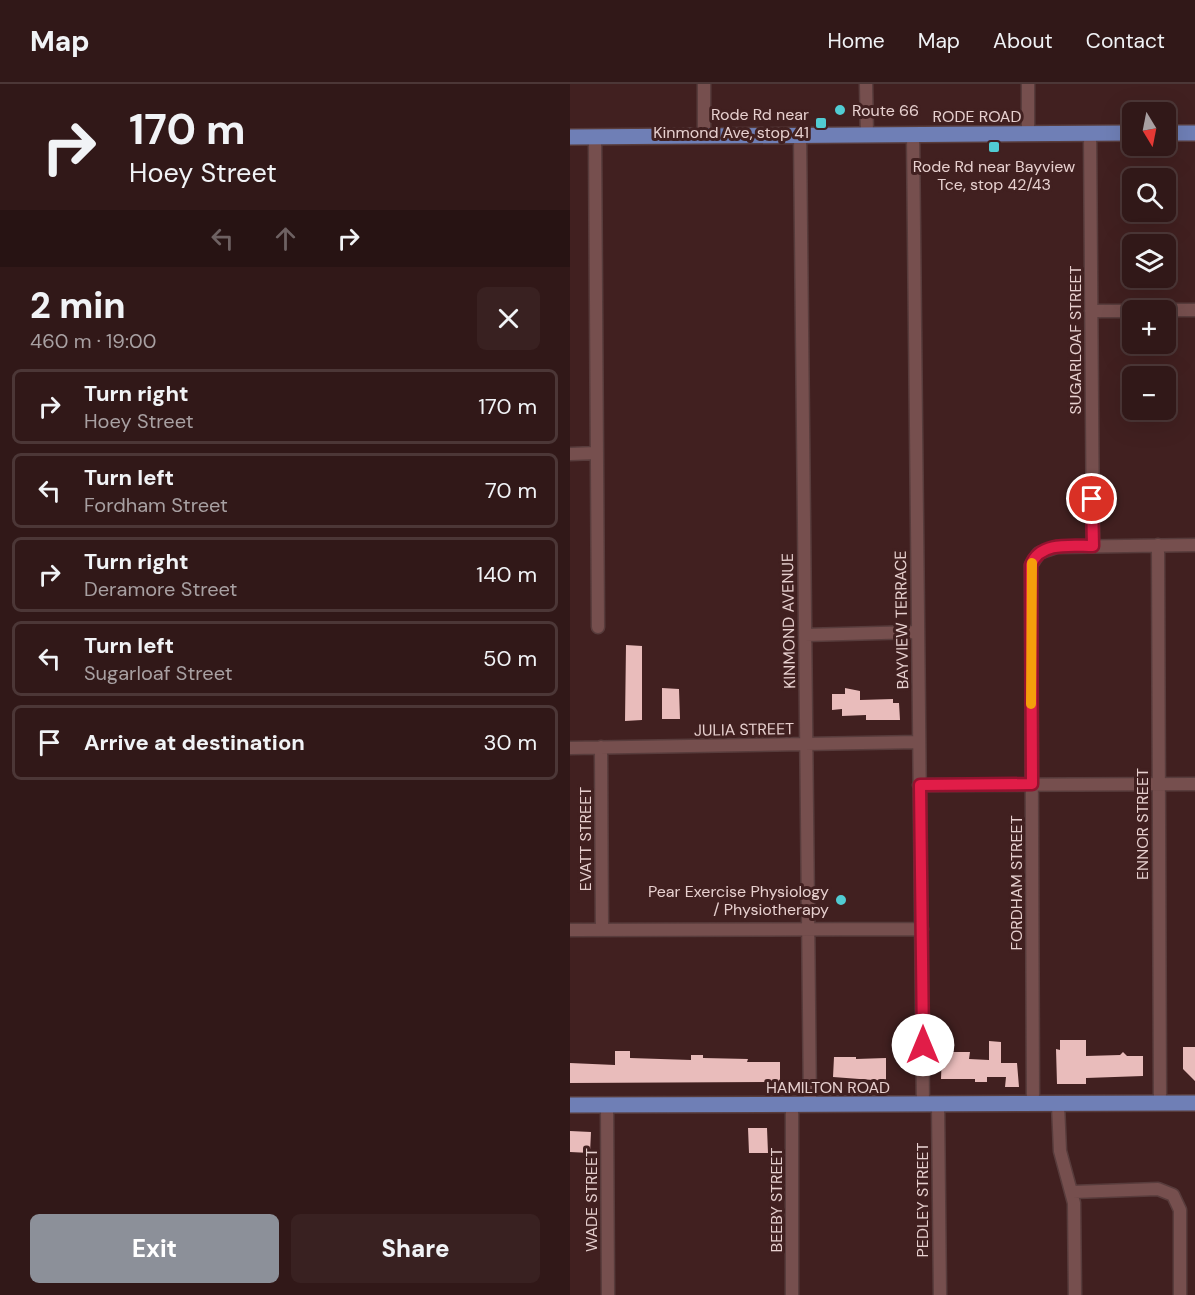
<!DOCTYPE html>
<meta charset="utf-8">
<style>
:root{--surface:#311818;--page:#392121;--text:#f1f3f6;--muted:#a8a0a2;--line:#4c3737;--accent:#8c9099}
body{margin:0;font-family:"DM Sans",sans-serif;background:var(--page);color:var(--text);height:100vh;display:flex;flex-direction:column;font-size:22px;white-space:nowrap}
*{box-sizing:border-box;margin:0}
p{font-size:20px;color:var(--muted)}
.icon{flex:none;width:33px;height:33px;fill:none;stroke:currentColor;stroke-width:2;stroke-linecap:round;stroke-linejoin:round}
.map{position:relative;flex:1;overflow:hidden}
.panel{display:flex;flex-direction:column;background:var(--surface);width:570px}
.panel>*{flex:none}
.hud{background:#311818;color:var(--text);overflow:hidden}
.needle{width:39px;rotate:170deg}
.tools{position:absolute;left:552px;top:18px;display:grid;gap:12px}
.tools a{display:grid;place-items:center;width:54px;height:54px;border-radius:9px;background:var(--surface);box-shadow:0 6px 24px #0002,0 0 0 2px var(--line);font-size:30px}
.pin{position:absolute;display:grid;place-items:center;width:51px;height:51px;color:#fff;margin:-26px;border:3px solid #fff;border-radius:50%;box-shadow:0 2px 6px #0007}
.me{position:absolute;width:66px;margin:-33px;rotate:0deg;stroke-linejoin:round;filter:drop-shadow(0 0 4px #0008)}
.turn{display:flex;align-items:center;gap:21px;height:126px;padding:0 30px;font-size:27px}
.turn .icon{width:78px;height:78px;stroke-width:2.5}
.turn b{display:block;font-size:42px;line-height:51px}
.lanes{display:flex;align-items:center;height:57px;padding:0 30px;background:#0003;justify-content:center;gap:30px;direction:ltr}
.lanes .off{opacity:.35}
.round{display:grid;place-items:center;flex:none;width:63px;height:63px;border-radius:9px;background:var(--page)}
.summary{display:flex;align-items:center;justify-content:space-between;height:102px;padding:0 30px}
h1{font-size:36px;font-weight:800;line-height:45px}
.primary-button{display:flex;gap:12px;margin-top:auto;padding:12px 30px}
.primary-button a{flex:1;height:69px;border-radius:9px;background:var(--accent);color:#fff;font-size:24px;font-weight:800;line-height:69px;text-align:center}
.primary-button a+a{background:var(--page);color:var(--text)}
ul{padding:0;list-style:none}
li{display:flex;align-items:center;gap:18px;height:75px;margin:0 12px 9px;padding:0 18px;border:3px solid var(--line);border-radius:9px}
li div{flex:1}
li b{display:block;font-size:22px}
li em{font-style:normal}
header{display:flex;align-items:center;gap:36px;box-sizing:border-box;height:84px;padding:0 30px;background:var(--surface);border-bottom:2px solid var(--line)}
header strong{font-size:28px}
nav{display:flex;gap:33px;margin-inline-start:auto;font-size:21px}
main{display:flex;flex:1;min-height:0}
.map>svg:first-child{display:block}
.building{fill:#e9bcbb}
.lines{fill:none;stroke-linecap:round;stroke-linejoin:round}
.minor-casing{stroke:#583c3c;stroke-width:15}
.major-casing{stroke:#583c3c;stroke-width:18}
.minor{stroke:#764f4e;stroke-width:12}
.major{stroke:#6f7fb6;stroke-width:15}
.route-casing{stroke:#92132f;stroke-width:15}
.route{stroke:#e11d48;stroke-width:10}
.slow{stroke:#f59e0b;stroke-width:10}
.poi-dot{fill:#51ccd3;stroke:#412020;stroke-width:2}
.labels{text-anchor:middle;stroke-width:6;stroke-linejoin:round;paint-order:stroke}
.poi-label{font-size:16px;fill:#e7d0cf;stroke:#412020;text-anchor:end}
.street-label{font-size:16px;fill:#e7d0cf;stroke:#412020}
</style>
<header>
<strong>Map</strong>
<nav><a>Home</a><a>Map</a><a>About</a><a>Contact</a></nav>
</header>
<main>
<section class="panel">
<div class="hud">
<div class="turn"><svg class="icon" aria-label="right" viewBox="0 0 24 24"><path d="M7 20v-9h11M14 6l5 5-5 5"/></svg><div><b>170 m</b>Hoey Street</div></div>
<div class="lanes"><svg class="icon off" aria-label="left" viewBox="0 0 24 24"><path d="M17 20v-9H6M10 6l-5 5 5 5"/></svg><svg class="icon off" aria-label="ahead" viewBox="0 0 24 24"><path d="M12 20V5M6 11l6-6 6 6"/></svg><svg class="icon" aria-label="right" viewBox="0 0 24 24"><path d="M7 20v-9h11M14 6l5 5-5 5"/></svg></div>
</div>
<div class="summary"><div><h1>2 min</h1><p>460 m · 19:00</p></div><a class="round"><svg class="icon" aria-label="close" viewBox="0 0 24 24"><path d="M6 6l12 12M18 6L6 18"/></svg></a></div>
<ul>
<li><svg class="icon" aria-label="right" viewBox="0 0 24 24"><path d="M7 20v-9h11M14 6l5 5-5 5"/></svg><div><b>Turn right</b><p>Hoey Street</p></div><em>170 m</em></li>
<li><svg class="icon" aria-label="left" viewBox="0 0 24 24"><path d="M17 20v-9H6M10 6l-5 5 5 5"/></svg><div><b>Turn left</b><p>Fordham Street</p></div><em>70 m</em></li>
<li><svg class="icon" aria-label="right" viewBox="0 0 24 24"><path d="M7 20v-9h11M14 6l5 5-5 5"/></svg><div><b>Turn right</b><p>Deramore Street</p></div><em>140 m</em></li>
<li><svg class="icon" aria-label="left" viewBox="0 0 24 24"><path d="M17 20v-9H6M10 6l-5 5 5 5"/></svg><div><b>Turn left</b><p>Sugarloaf Street</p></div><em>50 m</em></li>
<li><svg class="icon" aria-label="arrive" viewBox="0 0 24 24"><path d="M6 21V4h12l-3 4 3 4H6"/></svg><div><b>Arrive at destination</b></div><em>30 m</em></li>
</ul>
<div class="primary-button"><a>Exit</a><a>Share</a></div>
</section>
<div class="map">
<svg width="625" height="1211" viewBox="0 0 625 1211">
<rect width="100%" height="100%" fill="#412020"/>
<!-- building -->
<path class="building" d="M 56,561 L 72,562 L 72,636 L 55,637 Z
M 92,604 L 109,605 L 110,635 L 92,635 Z
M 275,604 L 290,607 L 290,616 L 323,615 L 323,619 L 329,619 L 330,636 L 296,636 L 296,631 L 272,632 L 272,625 L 262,626 L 262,610 L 275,610 Z
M 490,956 L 516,956 L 516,972 L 550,971 L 553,968 L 557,972 L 573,972 L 573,992 L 516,994 L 516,1000 L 487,1000 L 486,965 L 490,966 Z
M 419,957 L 431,958 L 431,979 L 447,979 L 449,1003 L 435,1003 L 436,993 L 417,993 L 417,998 L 405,998 L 405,995 L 371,995 L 372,968 L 400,968 L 399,975 L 419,976 Z
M 613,963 L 625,963 L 625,997 L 613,985 Z
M 45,967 L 60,967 L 60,974 L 121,976 L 121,971 L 133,971 L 133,974 L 178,975 L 177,978 L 210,978 L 210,998 L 0,999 L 0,979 L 45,981 Z
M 264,973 L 286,973 L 286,975 L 316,974 L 316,997 L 263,993 Z
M 178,1044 L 197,1044 L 198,1069 L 179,1069 Z
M 0,1047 L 21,1048 L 20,1069 L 0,1068 Z"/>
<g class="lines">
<!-- minor casing -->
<g class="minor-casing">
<path id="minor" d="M 134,0 L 134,52
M 296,0 L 297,51
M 458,0 L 458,50
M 520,49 L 523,462
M 230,51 L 240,1021
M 343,51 L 353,1021
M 25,53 L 28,543
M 565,226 L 625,226
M 521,227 L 562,227
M 0,370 L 27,369
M 588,461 L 590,1019
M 235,551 L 348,548
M 31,663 L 32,846
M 0,664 L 349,658
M 349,701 L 625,700
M 0,846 L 352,845
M 463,1020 L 461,481 L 469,469 L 487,463 L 625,461
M 37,1021 L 38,1211
M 368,1021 L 370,1211
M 488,1021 L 490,1067 L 504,1119 L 505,1211
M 222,1022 L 222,1211
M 503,1108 L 588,1105 L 603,1111 L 610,1126 L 610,1211"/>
</g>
<!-- major casing -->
<g class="major-casing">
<path id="major" d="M 596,49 L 625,49
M 0,53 L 562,49
M 0,1021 L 625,1019"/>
</g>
<!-- minor -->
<use href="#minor" class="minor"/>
<!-- major -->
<use href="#major" class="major"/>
</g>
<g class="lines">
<!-- route casing -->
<g class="route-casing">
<path id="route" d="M 353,961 L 350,701 L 462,700 L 461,481 C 470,457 502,462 523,462 L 522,415"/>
</g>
<!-- route -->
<use href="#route" class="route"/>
<!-- slow -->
<path class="slow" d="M 461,620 L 462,479"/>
</g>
<!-- markers -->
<g class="poi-dot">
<circle cx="270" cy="26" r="6"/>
<rect x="245" y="33" width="12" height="12" rx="3"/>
<rect x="418" y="57" width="12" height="12" rx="3"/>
<circle cx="271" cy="816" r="6"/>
</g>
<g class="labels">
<!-- poi labels -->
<g class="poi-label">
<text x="282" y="32" text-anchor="start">Route 66</text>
<text x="239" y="36">Rode Rd near<tspan x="239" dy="18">Kinmond Ave, stop 41</tspan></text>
<text x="424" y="88" text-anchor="middle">Rode Rd near Bayview<tspan x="424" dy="18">Tce, stop 42/43</tspan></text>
<text x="259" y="813">Pear Exercise Physiology<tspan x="259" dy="18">/ Physiotherapy</tspan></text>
</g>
<!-- street labels -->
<g class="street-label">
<text x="407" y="38">RODE ROAD</text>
<text transform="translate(505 256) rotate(-90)" y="6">SUGARLOAF STREET</text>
<text transform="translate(331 536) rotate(-91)" y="6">BAYVIEW TERRACE</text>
<text transform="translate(218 537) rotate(-91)" y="6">KINMOND AVENUE</text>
<text transform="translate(174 645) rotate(-1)" y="6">JULIA STREET</text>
<text transform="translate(572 740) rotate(-90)" y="6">ENNOR STREET</text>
<text transform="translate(15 755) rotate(-90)" y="6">EVATT STREET</text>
<text transform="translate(446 799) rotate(-90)" y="6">FORDHAM STREET</text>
<text x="258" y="1009">HAMILTON ROAD</text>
<text transform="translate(21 1116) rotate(-90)" y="6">WADE STREET</text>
<text transform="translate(206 1116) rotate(-90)" y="6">BEEBY STREET</text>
<text transform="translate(352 1116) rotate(-90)" y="6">PEDLEY STREET</text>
</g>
</g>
</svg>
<div class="tools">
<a><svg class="needle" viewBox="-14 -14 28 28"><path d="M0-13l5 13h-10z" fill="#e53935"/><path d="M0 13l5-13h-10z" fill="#a8a0a2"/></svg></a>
<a><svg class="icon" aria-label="search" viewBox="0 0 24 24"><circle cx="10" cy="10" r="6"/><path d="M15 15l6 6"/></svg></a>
<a><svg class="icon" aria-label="layers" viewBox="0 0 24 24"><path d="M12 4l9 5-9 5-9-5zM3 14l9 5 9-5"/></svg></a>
<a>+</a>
<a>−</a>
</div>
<div class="pin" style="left:522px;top:415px;background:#d93025"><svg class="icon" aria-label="arrive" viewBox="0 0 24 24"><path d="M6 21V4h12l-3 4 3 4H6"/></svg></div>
<svg class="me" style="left:353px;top:961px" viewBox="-20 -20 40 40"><circle r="19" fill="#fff"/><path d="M0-13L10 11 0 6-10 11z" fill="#e11d48"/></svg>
</div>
</main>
